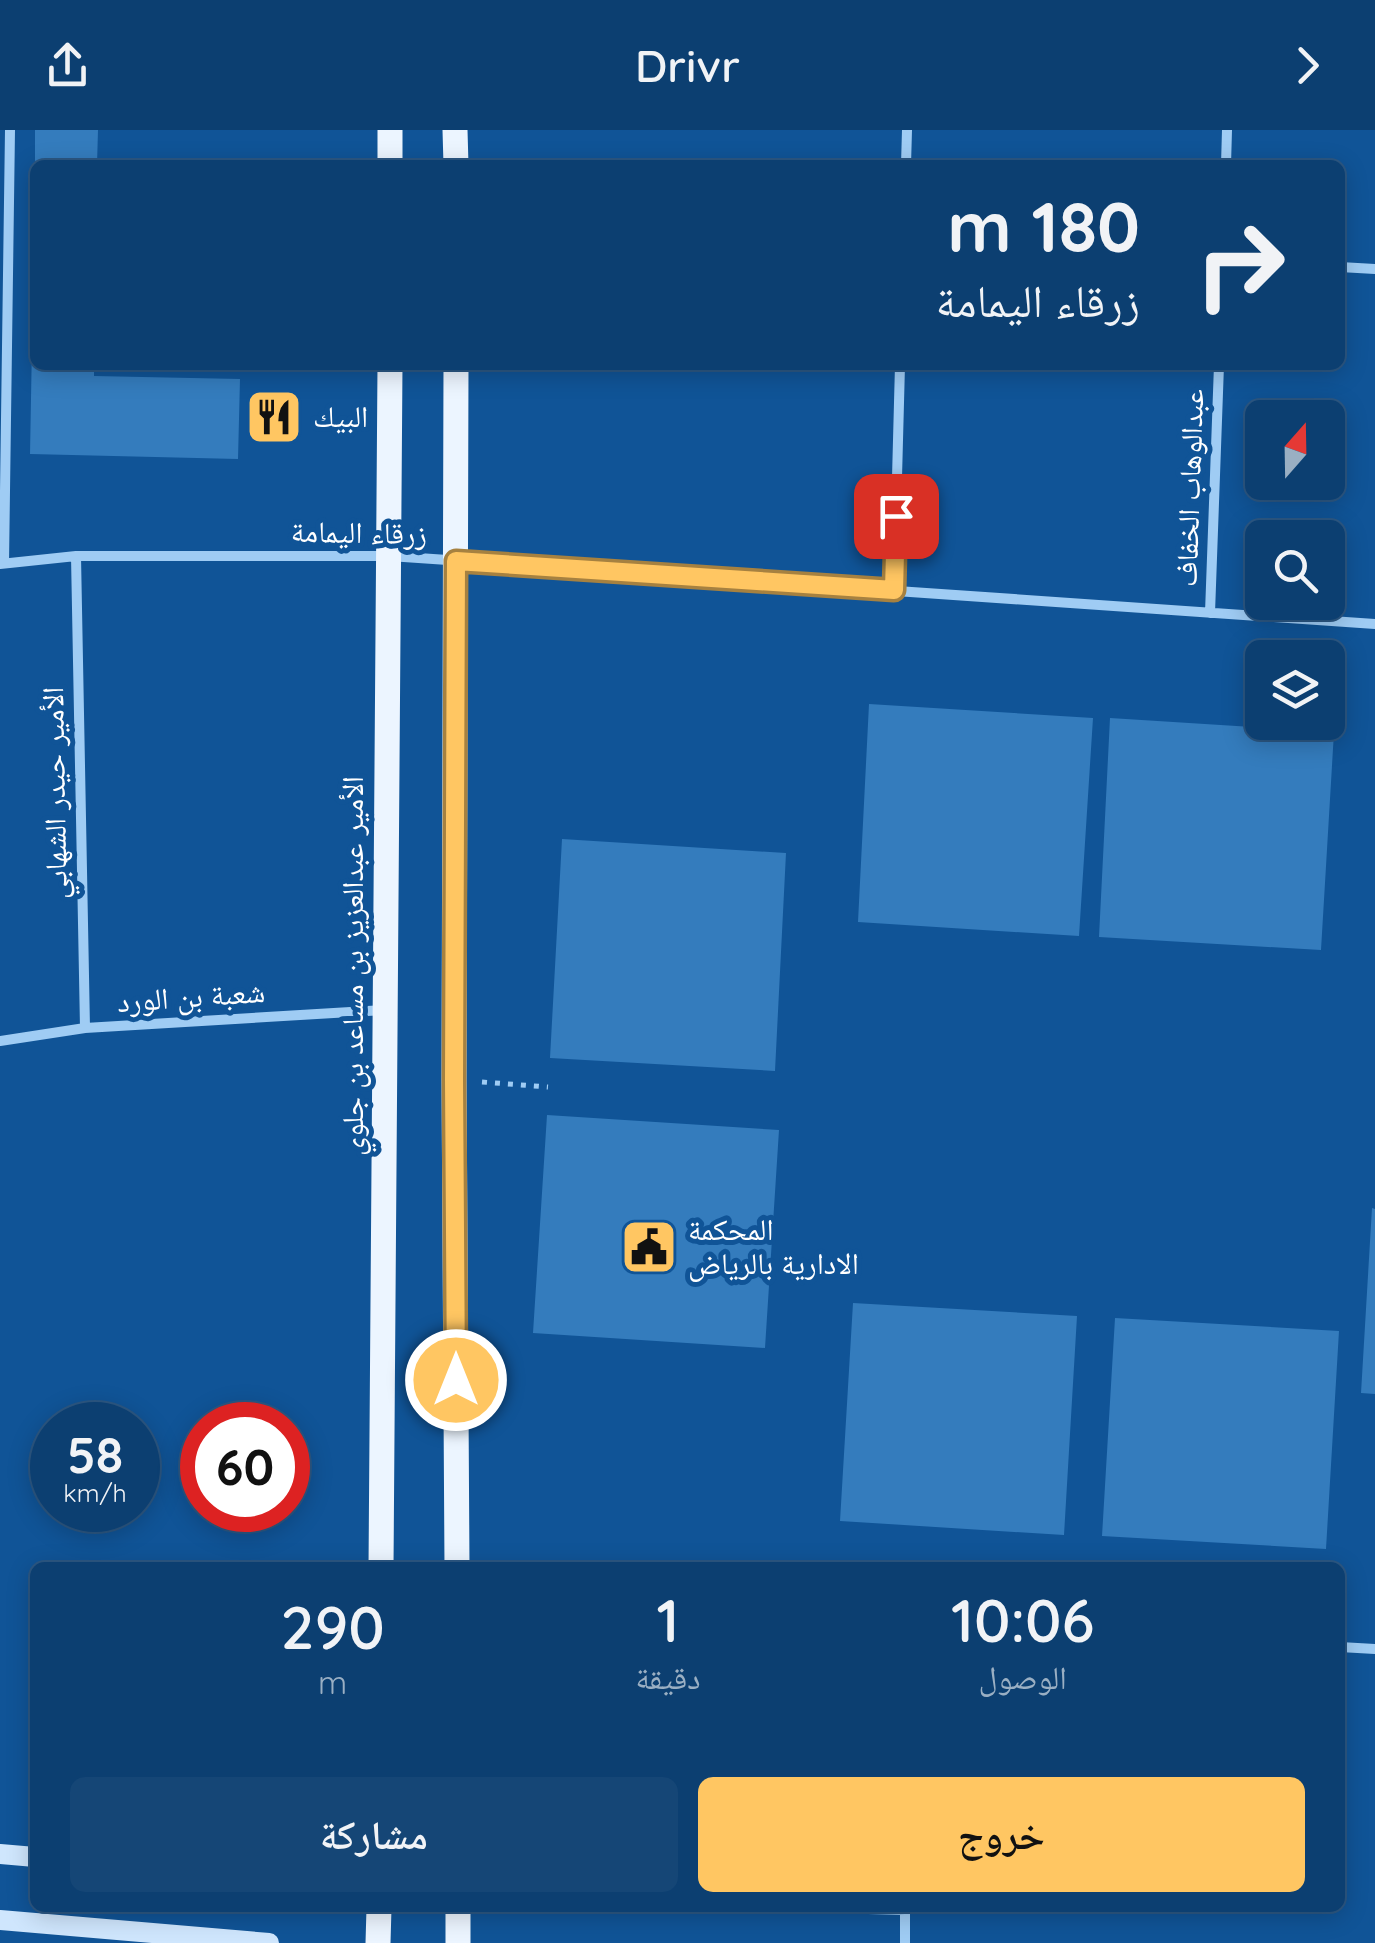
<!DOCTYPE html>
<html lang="ar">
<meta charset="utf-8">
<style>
:root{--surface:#0c3f71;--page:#154676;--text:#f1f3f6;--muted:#9aafc3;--line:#2c5884;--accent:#ffc662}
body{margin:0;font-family:Quicksand,"Noto Naskh Arabic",sans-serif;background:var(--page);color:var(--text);direction:rtl;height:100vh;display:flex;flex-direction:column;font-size:38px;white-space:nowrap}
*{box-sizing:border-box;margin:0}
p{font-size:32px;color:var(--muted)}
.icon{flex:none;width:55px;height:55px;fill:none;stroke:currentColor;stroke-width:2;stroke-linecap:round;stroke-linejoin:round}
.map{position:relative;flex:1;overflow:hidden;direction:ltr}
.details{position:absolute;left:30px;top:1432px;width:1315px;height:350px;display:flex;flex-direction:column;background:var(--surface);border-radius:15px;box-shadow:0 5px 25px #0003,0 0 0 2px var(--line);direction:rtl}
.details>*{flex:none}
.guide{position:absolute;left:30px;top:30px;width:1315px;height:210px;border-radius:15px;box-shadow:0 5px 25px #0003,0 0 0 2px var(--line);direction:rtl;background:#0c3f71;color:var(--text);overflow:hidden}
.needle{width:65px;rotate:20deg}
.controls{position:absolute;left:1245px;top:270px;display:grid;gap:20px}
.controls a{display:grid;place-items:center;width:100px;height:100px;border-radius:15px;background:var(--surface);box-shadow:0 5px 25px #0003,0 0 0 2px var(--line);font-size:50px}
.speed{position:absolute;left:30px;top:1272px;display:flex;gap:20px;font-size:50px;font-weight:700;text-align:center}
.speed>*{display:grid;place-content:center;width:130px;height:130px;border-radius:50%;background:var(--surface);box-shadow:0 5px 25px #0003,0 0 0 2px var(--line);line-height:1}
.speed small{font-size:25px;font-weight:400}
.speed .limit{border:15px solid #d22;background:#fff;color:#111}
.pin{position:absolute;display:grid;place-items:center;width:85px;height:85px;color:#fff;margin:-42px;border-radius:20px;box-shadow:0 5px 15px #0006}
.me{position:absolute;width:110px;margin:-55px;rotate:0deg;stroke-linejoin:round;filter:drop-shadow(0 0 8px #0008)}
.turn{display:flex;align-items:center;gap:35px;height:210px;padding:0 40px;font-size:45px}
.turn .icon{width:130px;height:130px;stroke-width:2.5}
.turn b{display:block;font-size:70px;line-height:85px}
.eta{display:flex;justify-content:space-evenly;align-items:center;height:170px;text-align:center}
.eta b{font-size:60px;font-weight:600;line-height:70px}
.cta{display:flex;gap:20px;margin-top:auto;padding:20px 40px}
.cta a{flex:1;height:115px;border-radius:15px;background:var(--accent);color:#111;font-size:40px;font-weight:600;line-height:115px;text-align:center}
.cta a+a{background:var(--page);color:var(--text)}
header{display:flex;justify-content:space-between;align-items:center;height:130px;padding:0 40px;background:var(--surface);font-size:45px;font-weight:600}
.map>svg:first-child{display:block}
.building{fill:#347cbd}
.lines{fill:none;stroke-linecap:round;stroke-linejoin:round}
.path{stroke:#9fccf4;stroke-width:5;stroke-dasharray:5 8;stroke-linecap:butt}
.street{stroke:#9fccf4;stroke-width:10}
.secondary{stroke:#cfe6fd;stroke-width:20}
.primary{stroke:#ecf5ff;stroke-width:25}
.route-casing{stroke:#a68140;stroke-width:25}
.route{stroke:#ffc662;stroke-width:18}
.labels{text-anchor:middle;stroke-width:10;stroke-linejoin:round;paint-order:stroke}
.poi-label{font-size:30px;fill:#fff;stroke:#105497;text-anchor:start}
.street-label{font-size:30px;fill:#fff;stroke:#105497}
</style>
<header><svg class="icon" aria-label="forward" viewBox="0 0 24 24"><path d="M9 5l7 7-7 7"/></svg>Drivr<svg class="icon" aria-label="share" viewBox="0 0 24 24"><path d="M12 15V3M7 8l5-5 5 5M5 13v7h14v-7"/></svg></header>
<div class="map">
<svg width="1375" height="1813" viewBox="0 0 1375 1813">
<rect width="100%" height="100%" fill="#105497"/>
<!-- building -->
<path class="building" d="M 35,0 L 98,0 L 97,35 L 35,35 Z
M 32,213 L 35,213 L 35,235 L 94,235 L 94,246 L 240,249 L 238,329 L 30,324 Z
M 869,574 L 1093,588 L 1079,806 L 858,792 Z
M 1110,588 L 1334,602 L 1321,820 L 1099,807 Z
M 562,709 L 786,723 L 775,941 L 550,928 Z
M 547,985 L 779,1000 L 765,1218 L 533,1203 Z
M 1372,1078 L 1375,1079 L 1375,1264 L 1361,1263 Z
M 853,1173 L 1077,1186 L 1064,1405 L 840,1391 Z
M 1115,1188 L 1339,1201 L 1326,1419 L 1102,1406 Z"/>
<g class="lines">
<!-- path -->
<path class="path" d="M 482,952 L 548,957"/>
<!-- street -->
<path class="street" d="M 906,35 L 907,0
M 1226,35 L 1227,0
M 1340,137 L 1375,139
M 76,426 L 85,898
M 4,433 L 10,0
M 0,434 L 76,426 L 389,426 L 1375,494
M 894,461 L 900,235
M 1210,483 L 1219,235
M 0,911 L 85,898 L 384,880
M 1340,1517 L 1375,1519
M 832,1778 L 905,1780
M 905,1778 L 905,1813"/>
<!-- secondary -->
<path class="secondary" d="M 0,1724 L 35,1727
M 0,1790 L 269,1813"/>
<!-- primary -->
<path class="primary" d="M 455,0 L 456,35
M 390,35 L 390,0
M 456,235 L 454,950 L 457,1438
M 381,1438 L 390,235
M 458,1778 L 458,1813
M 378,1813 L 379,1778"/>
</g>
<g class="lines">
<!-- route casing -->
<g class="route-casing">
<path id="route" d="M 456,1250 L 454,950 L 456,431 L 894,460 L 896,386"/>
</g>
<!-- route -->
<use href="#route" class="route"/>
</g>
<!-- icons -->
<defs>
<g id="restaurant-square" transform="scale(2.875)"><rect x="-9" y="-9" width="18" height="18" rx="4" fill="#ffc662" stroke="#105497"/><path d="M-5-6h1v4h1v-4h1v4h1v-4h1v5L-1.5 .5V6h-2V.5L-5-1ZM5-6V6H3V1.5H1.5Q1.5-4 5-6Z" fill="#111"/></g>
<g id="civic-square" transform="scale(2.875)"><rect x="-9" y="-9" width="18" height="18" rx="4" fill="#ffc662" stroke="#105497"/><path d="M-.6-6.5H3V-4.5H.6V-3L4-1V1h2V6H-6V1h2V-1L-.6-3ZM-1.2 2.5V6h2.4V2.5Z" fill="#111"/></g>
</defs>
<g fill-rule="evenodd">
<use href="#restaurant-square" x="274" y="287"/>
<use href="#civic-square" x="649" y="1117"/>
</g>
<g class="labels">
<!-- poi labels -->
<g class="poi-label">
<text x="313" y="297">البيك</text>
<text x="688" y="1110">المحكمة<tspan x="688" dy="34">الادارية بالرياض</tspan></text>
</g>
<!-- street labels -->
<g class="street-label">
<text transform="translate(1190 358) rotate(-88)" y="10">عبدالوهاب الخفاف</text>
<text transform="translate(359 403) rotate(1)" y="10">زرقاء اليمامة</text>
<text transform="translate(55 663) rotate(-91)" y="10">الأمير حيدر الشهابي</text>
<text transform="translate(353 836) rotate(-90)" y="10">الأمير عبدالعزيز بن مساعد بن جلوي</text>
<text transform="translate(191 867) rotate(-4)" y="10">شعبة بن الورد</text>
</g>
</g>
</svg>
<div class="controls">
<a><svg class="needle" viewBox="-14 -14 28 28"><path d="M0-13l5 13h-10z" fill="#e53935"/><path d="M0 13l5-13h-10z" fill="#9aafc3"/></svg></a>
<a><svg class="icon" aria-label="search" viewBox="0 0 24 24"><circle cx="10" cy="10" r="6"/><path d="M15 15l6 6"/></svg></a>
<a><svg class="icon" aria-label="layers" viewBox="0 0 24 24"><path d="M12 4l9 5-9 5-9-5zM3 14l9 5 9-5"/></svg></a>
</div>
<div class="speed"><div>58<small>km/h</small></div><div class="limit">60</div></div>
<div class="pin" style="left:896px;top:386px;background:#d93025"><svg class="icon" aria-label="arrive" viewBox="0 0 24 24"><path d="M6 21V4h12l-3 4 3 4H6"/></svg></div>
<svg class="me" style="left:456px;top:1250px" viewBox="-20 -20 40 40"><circle r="17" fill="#ffc662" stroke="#fff" stroke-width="3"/><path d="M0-11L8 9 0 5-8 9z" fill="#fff"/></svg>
<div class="guide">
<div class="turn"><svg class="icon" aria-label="right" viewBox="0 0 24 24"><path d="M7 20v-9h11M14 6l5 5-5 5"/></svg><div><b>180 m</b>زرقاء اليمامة</div></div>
</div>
<section class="details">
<div class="eta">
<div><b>10:06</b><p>الوصول</p></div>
<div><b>1</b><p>دقيقة</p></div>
<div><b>290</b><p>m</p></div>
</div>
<div class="cta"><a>خروج</a><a>مشاركة</a></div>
</section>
</div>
